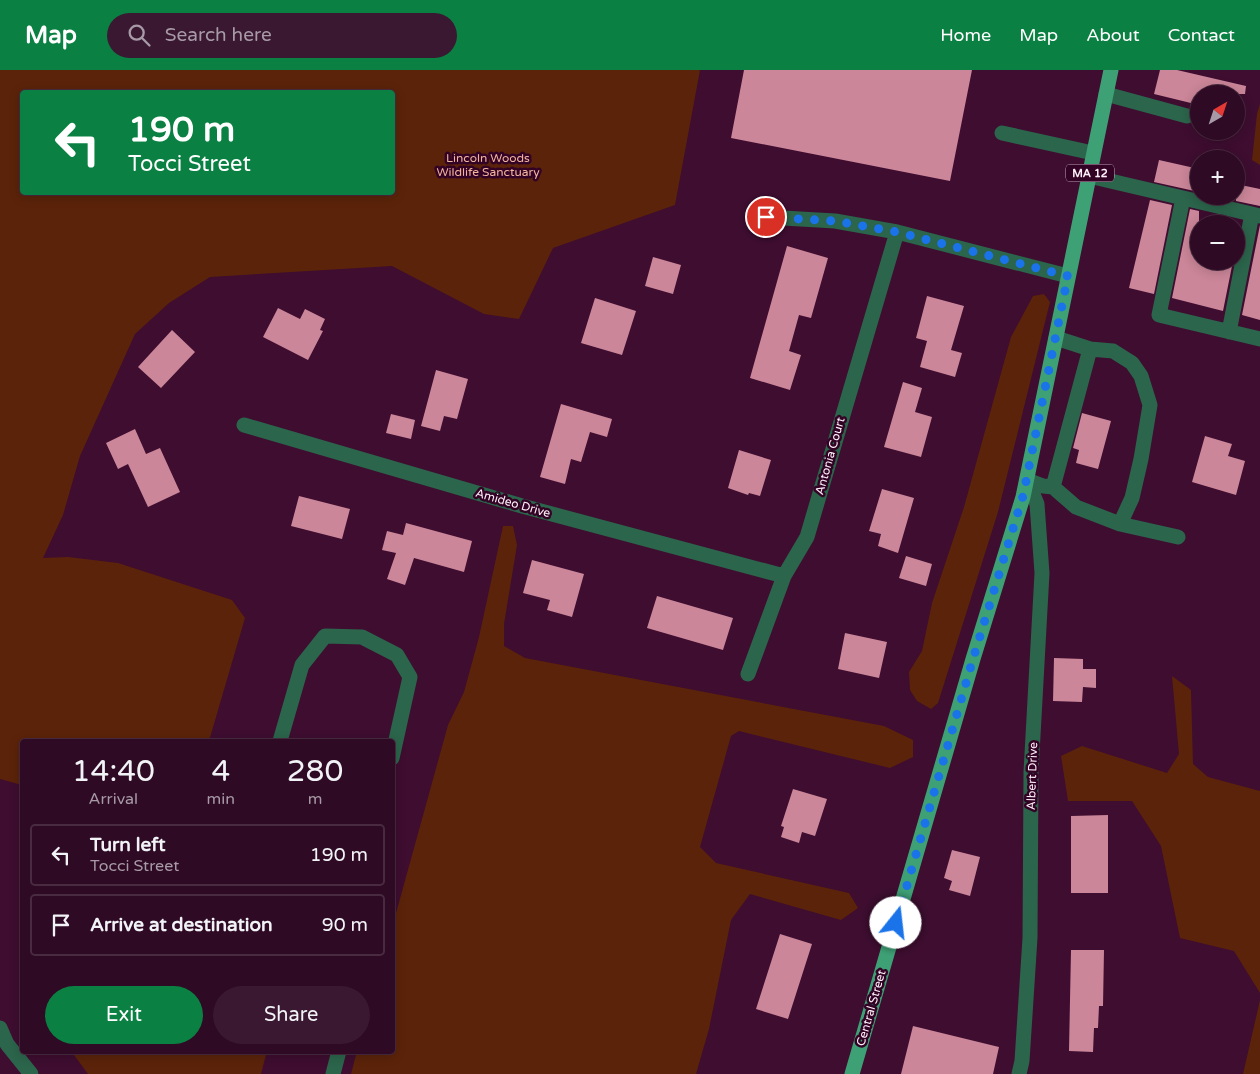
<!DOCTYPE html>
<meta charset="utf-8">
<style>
:root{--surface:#2e0a24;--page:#3a1831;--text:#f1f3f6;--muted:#a79aa6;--line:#492b41;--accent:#0b8043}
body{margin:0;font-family:"Varela Round",sans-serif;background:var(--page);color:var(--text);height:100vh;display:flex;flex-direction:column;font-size:19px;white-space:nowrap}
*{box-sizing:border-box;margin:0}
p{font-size:16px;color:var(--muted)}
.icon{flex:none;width:28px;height:28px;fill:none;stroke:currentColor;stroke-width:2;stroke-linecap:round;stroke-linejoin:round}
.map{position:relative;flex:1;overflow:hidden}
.side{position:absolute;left:20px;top:669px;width:375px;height:315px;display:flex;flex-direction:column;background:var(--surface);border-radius:5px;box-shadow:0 2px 12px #0003,0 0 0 1px var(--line)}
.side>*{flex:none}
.hud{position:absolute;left:20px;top:20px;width:375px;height:105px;border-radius:5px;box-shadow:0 2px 12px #0003,0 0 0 1px var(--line);background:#0b8043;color:#fff;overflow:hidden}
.needle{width:32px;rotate:39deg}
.tools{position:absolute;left:1190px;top:15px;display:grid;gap:10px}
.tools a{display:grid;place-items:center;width:55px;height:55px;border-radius:50%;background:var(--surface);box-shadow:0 2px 12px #0003,0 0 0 1px var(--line);font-size:25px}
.pin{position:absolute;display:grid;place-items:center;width:42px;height:42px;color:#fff;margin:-21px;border:2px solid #fff;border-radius:50%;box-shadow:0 1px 5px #0007}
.me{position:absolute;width:55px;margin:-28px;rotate:16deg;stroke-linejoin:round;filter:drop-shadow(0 0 4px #0008)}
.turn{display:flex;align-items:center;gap:18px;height:105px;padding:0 25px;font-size:22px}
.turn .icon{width:65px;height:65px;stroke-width:2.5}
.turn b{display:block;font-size:35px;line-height:42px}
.eta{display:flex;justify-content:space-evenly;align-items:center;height:85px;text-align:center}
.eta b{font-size:30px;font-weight:600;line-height:35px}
.action{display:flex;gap:10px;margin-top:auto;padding:10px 25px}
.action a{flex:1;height:58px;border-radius:30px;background:var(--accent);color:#fff;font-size:20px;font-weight:600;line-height:58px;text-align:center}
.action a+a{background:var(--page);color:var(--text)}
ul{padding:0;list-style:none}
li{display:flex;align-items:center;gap:15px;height:62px;margin:0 10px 8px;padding:0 15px;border:2px solid var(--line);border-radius:5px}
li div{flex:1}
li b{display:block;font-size:19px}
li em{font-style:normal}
header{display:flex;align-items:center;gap:30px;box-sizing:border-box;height:70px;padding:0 25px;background:var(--accent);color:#fff}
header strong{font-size:24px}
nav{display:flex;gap:28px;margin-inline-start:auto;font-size:18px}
.search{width:350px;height:45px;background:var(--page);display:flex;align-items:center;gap:12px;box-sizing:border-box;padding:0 18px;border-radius:28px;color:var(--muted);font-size:19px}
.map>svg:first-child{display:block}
.green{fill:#5b230a;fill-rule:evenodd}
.building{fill:#cb8699}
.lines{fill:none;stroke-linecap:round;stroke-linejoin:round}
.minor{stroke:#2b654b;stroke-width:15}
.major{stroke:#3ea176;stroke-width:15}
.route{stroke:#1a73e8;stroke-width:9;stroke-dasharray:0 16.2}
.labels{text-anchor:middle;stroke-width:5;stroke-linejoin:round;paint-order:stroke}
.shield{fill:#330326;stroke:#c1a9b9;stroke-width:1}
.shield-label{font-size:11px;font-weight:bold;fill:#fef0f8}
.park-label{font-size:12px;fill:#f3b59e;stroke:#330326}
.street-label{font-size:12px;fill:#fef0f8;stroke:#330326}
</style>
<header>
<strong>Map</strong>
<div class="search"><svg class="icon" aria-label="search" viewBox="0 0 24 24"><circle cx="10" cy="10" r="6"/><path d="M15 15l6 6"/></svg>Search here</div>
<nav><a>Home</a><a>Map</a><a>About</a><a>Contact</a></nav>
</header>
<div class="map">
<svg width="1260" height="1004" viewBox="0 0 1260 1004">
<rect width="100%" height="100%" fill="#3e0d30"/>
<!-- green -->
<path class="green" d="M 0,0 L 700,0 L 675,135 L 553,178 L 519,249 L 484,244 L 392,196 L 210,207 L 169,233 L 135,264 L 80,386 L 63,445 L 43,488 L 68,487 L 118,493 L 232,530 L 245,548 L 209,671 L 22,671 L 22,715 L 0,709 ZM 392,22 L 392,122 L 22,122 L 22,22 Z
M 1260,34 L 1260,95 L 1252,90 L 1257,44 Z
M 1044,224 L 1050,232 L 998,442 L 938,633 L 931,639 L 917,631 L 910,620 L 909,602 L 922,581 L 932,533 L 964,437 L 1011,267 L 1033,226 Z
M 503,456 L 513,456 L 517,475 L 504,554 L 504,576 L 525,588 L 884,656 L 913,670 L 913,687 L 890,698 L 739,661 L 731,666 L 700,777 L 716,793 L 849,823 L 858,838 L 841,850 L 750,824 L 731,850 L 709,959 L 696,1004 L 351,1004 L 357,981 L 392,981 L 393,854 L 448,655 L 464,622 L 479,567 Z
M 1172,606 L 1191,620 L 1193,694 L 1208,707 L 1260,721 L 1260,923 L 1234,881 L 1180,868 L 1161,776 L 1132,731 L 1068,731 L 1061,686 L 1082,676 L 1167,703 L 1179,684 Z
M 1260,930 L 1260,1004 L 1243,1004 Z
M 71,981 L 267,981 L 261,1004 L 88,1004 Z"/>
<!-- building -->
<path class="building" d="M 744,0 L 972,0 L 950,111 L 731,68 Z
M 1160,0 L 1177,0 L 1246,16 L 1245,24 L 1199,24 L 1199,35 L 1154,24 Z
M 1159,90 L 1199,99 L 1199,122 L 1154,112 Z
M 1236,114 L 1260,119 L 1260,136 L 1236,131 Z
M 1150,130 L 1172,135 L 1154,224 L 1129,218 Z
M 1190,139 L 1199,141 L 1199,191 L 1233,191 L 1223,241 L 1172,228 Z
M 1260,155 L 1260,250 L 1242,245 Z
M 787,176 L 828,188 L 811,248 L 799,245 L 789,281 L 801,285 L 790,320 L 750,308 Z
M 653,187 L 681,195 L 673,224 L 645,216 Z
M 927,226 L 964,236 L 951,280 L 962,283 L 955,307 L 920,297 L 927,271 L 916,268 Z
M 595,228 L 636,241 L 622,285 L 581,273 Z
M 278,238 L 300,249 L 305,239 L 325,249 L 320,260 L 323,261 L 308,290 L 263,267 Z
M 172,260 L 195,282 L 161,318 L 138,297 Z
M 436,300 L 468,309 L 457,349 L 444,346 L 440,361 L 421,356 Z
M 903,312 L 922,318 L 915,342 L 932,347 L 921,387 L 884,377 Z
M 561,334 L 612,349 L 607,367 L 590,362 L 581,392 L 571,389 L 565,414 L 540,407 Z
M 1082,343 L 1111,351 L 1098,399 L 1076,393 L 1079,380 L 1073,378 Z
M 391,344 L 415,350 L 411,369 L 386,363 Z
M 135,359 L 146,384 L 160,378 L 180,422 L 148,437 L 128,394 L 118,399 L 106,373 Z
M 1205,366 L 1232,374 L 1228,386 L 1245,391 L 1236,425 L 1192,412 Z
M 739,380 L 771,390 L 760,426 L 749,423 L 748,425 L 728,418 Z
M 882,419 L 914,428 L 898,483 L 878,476 L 881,464 L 869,461 Z
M 299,426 L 350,439 L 342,469 L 291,456 Z
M 406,453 L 472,471 L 464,502 L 414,488 L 405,515 L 387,509 L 396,483 L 382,480 L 387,461 L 403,465 Z
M 906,486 L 932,494 L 926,516 L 899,508 Z
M 532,490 L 584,504 L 572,547 L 547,540 L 550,530 L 523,523 Z
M 657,526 L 733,548 L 723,580 L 647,558 Z
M 845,563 L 887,572 L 879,608 L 838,599 Z
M 1054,588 L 1083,589 L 1083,599 L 1096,599 L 1096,618 L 1083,617 L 1082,632 L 1053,631 Z
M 793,719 L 827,729 L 815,766 L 802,762 L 799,773 L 781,767 L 784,757 L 781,756 Z
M 1108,745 L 1108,823 L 1071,823 L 1071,746 Z
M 952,780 L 980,787 L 970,826 L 949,820 L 952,811 L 944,808 Z
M 780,864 L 812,874 L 788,949 L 756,939 Z
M 1071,880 L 1104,880 L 1103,936 L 1099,936 L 1098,958 L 1094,958 L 1093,982 L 1069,981 Z
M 913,956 L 999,977 L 993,1004 L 901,1004 Z"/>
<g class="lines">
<!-- minor -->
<path class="minor" d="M 1106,24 L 1187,46
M 1002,63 L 1093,83
M 1089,106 L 1260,146
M 1183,128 L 1159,245 L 1260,269
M 766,147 L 835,151 L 897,162 L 1068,206
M 1229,262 L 1252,144
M 1090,279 L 1113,281 L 1132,293 L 1141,306 L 1150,335 L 1141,389 L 1132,428 L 1120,454
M 244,355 L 522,436 L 784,506
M 1027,410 L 1043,416 L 1053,417 L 1076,437 L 1120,454 L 1178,467
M 1053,417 L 1090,279 L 1056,268
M 748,604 L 784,506 L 807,467 L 897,162
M 280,671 L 302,595 L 325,566 L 362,567 L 397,585 L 410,607 L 392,688
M 0,958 L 7,974 L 31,1004
M 333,1004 L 339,981
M 1019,1004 L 1022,991 L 1030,868 L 1031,702 L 1042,503 L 1037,434 L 1027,410"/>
<!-- major -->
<path class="major" d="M 852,1004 L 973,589 L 1023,427 L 1111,0"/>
</g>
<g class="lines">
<!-- route -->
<path class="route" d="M 766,147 L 835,151 L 897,162 L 1068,206 L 1023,426 L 973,589 L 896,853"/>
</g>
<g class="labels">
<!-- shield labels -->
<rect class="shield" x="1066" y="94.5" width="48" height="17" rx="4"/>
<g class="shield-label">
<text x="1090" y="107">MA 12</text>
</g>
<!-- park labels -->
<g class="park-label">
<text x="488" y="92">Lincoln Woods<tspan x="488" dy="14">Wildlife Sanctuary</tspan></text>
</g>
<!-- street labels -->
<g class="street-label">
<text transform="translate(830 386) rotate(-74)" y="4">Antonia Court</text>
<text transform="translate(513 433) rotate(16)" y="4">Amideo Drive</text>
<text transform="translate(1032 706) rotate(-88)" y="4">Albert Drive</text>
<text transform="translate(871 938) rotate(-74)" y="4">Central Street</text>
</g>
</g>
</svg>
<div class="tools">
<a><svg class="needle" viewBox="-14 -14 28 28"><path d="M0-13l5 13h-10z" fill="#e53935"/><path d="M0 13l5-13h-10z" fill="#a79aa6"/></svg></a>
<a>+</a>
<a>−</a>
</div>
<div class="pin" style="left:766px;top:147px;background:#d93025"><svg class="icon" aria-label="arrive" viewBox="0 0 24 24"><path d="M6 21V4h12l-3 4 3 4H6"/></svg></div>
<svg class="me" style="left:896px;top:853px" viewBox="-20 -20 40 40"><circle r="19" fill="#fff"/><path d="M0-13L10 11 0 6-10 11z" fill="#1a73e8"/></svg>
<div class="hud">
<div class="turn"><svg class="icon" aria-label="left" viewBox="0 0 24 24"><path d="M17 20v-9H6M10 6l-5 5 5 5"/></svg><div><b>190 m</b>Tocci Street</div></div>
</div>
<section class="side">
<div class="eta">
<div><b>14:40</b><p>Arrival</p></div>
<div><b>4</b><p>min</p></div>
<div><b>280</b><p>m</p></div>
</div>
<ul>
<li><svg class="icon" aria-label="left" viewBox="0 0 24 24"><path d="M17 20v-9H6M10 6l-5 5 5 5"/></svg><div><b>Turn left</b><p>Tocci Street</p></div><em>190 m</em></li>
<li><svg class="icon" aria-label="arrive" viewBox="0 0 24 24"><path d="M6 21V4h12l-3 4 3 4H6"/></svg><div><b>Arrive at destination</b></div><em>90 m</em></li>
</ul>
<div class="action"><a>Exit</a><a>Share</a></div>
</section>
</div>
